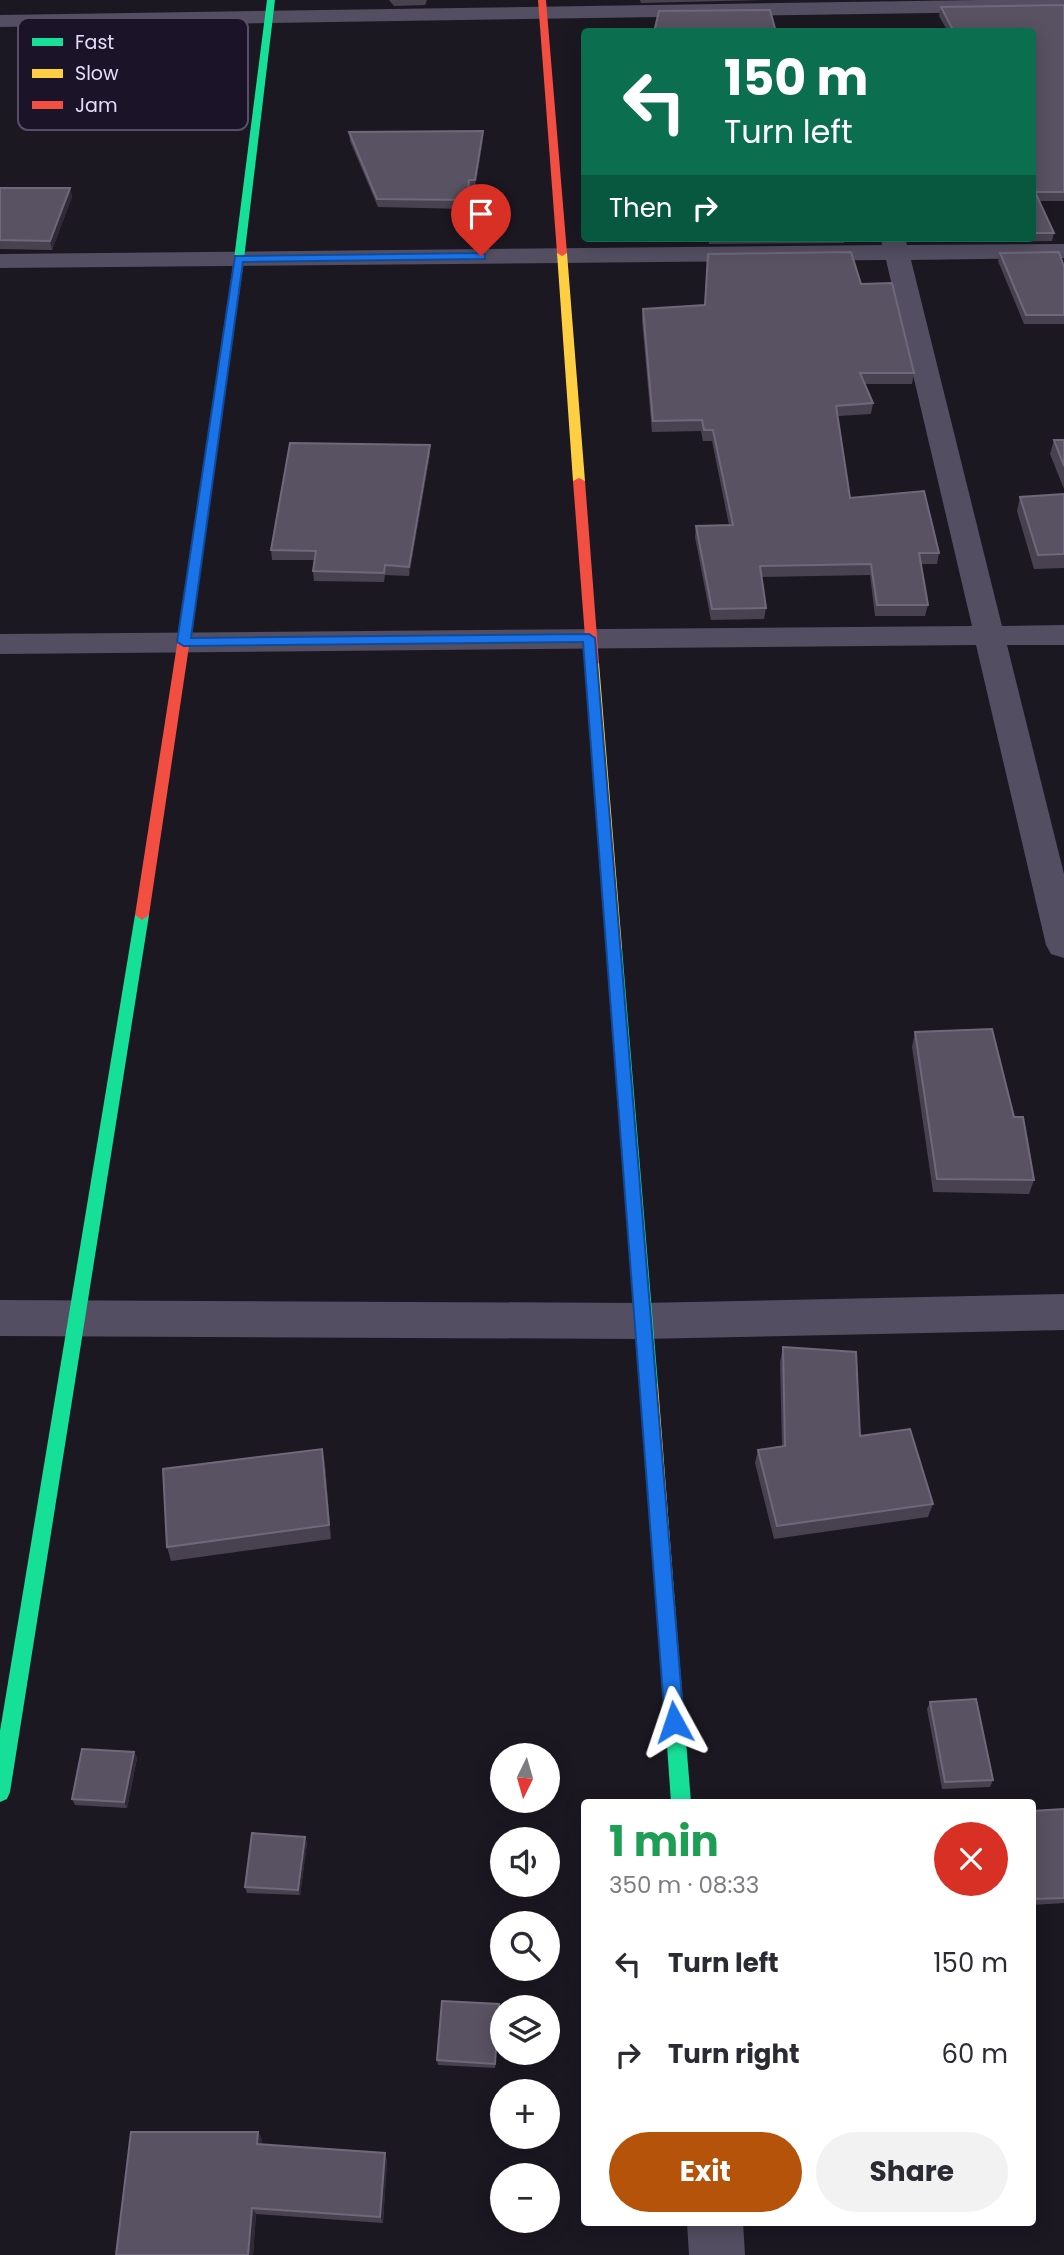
<!DOCTYPE html>
<meta charset="utf-8">
<style>
:root{--surface:#fff;--page:#f2f2f3;--text:#2b2b33;--muted:#7c7c81;--accent:#b45309}
body{margin:0;font-family:Poppins,sans-serif;background:var(--page);color:var(--text);height:100vh;display:flex;flex-direction:column;font-size:26px;white-space:nowrap}
*{box-sizing:border-box;margin:0}
p{font-size:23px;color:var(--muted)}
.icon{flex:none;width:38px;height:38px;fill:none;stroke:currentColor;stroke-width:2;stroke-linecap:round;stroke-linejoin:round}
.map{position:relative;flex:1;overflow:hidden}
.panel{position:absolute;left:581px;top:1799px;width:455px;height:427px;display:flex;flex-direction:column;background:var(--surface);border-radius:7px;box-shadow:0 4px 18px #0003}
.panel>*{flex:none}
.guide{position:absolute;left:581px;top:28px;width:455px;height:214px;border-radius:7px;box-shadow:0 4px 18px #0003;background:#0b6e4f;color:#fff;overflow:hidden}
.needle{width:46px;rotate:185deg}
.fabs{position:absolute;left:490px;top:1743px;display:grid;gap:14px}
.fabs a{display:grid;place-items:center;width:70px;height:70px;border-radius:50%;background:var(--surface);box-shadow:0 4px 18px #0003;font-size:35px}
.pin{position:absolute;display:grid;place-items:center;width:60px;height:60px;color:#fff;margin:-72px -30px;border-radius:50% 50% 50% 0;rotate:-45deg;box-shadow:0 0 7px #0007}
.pin .icon{rotate:45deg}
.me{position:absolute;width:77px;margin:-38px;rotate:355deg;stroke-linejoin:round;filter:drop-shadow(0 0 5px #0008)}
.turn{display:flex;align-items:center;gap:24px;height:147px;padding:0 28px;font-size:32px}
.turn .icon{width:91px;height:91px;stroke-width:2.5}
.turn b{display:block;font-size:49px;line-height:60px}
.then{display:flex;align-items:center;height:66px;padding:0 28px;background:#0003;gap:14px;font-size:26px}
.round{display:grid;place-items:center;flex:none;width:74px;height:74px;border-radius:37px;background:var(--page)}
.overview{display:flex;align-items:center;justify-content:space-between;height:119px;padding:0 28px}
h1{font-size:42px;font-weight:700;line-height:52px;color:#1e9e55}
.button{display:flex;gap:14px;margin-top:auto;padding:14px 28px}
.button a{flex:1;height:80px;border-radius:42px;background:var(--accent);color:#fff;font-size:28px;font-weight:700;line-height:80px;text-align:center}
.button a+a{background:var(--page);color:var(--text)}
ul{padding:0;list-style:none}
li{display:flex;align-items:center;gap:21px;height:91px;padding:0 28px}
li div{flex:1}
li b{display:block;font-size:26px}
li em{font-style:normal}
.map>svg:first-child{display:block}
.lines{fill:none;stroke-linecap:round;stroke-linejoin:round}
.street{fill:#534e61;fill-rule:evenodd}
.fast{fill:#16e098;fill-rule:evenodd}
.slow{fill:#ffcf43;fill-rule:evenodd}
.jam{fill:#f24e42;fill-rule:evenodd}
.wall{fill:#484250}
.shaded-wall{fill:#2f2a36}
.building{fill:#595262;stroke:#6f687a;stroke-width:2}
.route{fill:#1a73e8;stroke:#114b97;stroke-width:2}
.key{fill:#1b1327;stroke:#584f67;stroke-width:2}
.key-label{font-size:19px;fill:#e7dcfb}
</style>
<div class="map">
<svg width="1064" height="2255" viewBox="0 0 1064 2255">
<rect width="100%" height="100%" fill="#1c1822"/>
<g class="lines">
<!-- street -->
<path class="street" d="M 978,0 L 1064,0 L 1064,11 L 0,27 L 0,15 Z
M 881,238 L 905,238 L 907,245 L 1064,244 L 1064,258 L 911,260 L 1002,626 L 1064,625 L 1064,645 L 1007,645 L 1064,874 L 1064,958 L 1051,954 L 1046,945 L 976,645 L 0,654 L 0,634 L 972,626 L 886,260 L 0,268 L 0,254 L 882,245 Z
M 1064,1294 L 1064,1330 L 642,1339 L 0,1336 L 0,1300 L 642,1303 Z
M 687,2222 L 743,2222 L 745,2255 L 689,2255 Z"/>
<!-- fast -->
<path class="fast" d="M 267,0 L 275,0 L 244,259 L 195,606 L 189,610 L 183,606 L 234,259 Z
M 142,910 L 149,915 L 10,1792 L 7,1799 L 0,1802 L 0,1731 L 135,915 Z
M 615,943 L 622,948 L 658,1385 L 655,1390 L 649,1393 L 643,1390 L 640,1385 L 608,948 Z
M 667,1609 L 674,1612 L 676,1618 L 691,1802 L 671,1802 L 658,1618 L 660,1612 Z"/>
<!-- slow -->
<path class="slow" d="M 562,250 L 567,253 L 585,481 L 579,484 L 573,481 L 557,253 Z
M 593,659 L 599,663 L 622,948 L 615,953 L 608,948 L 587,663 Z
M 649,1377 L 655,1380 L 658,1385 L 676,1618 L 674,1624 L 667,1627 L 660,1624 L 658,1618 L 640,1385 L 643,1380 Z"/>
<!-- jam -->
<path class="jam" d="M 538,0 L 546,0 L 567,253 L 562,256 L 557,253 Z
M 579,478 L 585,481 L 599,663 L 593,667 L 587,663 L 573,481 Z
M 189,602 L 195,606 L 149,915 L 142,920 L 135,915 L 183,606 Z"/>
</g>
<!-- wall -->
<path class="wall" d="M 389,0 L 427,0 L 425,5 L 394,6 Z
M 640,0 L 765,0 L 641,3 Z
M 1064,5 L 1064,201 L 1039,201 L 1054,233 L 1052,241 L 990,242 L 988,238 L 1032,238 L 1032,32 L 948,32 L 939,16 L 941,7 Z
M 349,132 L 483,139 L 475,189 L 469,189 L 467,209 L 378,207 L 350,141 Z
M 0,188 L 70,188 L 72,197 L 52,250 L 0,249 Z
M 709,238 L 844,238 L 844,243 L 709,244 Z
M 1000,253 L 1064,267 L 1064,324 L 1024,324 L 998,261 Z
M 861,284 L 914,373 L 912,384 L 865,384 L 873,403 L 871,414 L 838,416 L 850,498 L 939,553 L 937,564 L 921,564 L 928,605 L 925,616 L 875,616 L 870,575 L 761,577 L 766,608 L 764,619 L 711,620 L 695,537 L 696,526 L 729,525 L 712,441 L 703,441 L 701,431 L 652,432 L 642,320 L 643,309 L 705,305 Z
M 1054,440 L 1064,440 L 1064,489 L 1050,454 Z
M 430,454 L 409,576 L 385,575 L 384,582 L 314,581 L 313,571 L 315,560 L 272,560 L 271,550 Z
M 1064,494 L 1064,568 L 1034,569 L 1017,511 L 1020,497 Z
M 915,1032 L 1014,1117 L 1034,1180 L 1029,1194 L 933,1192 L 912,1047 Z
M 783,1347 L 860,1436 L 933,1504 L 928,1517 L 774,1539 L 755,1463 L 758,1450 L 782,1446 L 780,1362 Z
M 322,1449 L 325,1464 L 331,1539 L 171,1561 L 167,1547 Z
M 930,1702 L 993,1780 L 990,1787 L 942,1789 L 927,1709 Z
M 134,1752 L 137,1758 L 127,1808 L 75,1805 L 72,1799 Z
M 1032,1811 L 1064,1811 L 1064,1903 L 1032,1905 Z
M 305,1837 L 307,1843 L 300,1895 L 247,1893 L 245,1887 Z
M 499,2004 L 495,2068 L 438,2065 L 437,2060 Z
M 258,2132 L 262,2139 L 261,2144 L 387,2159 L 383,2223 L 256,2214 L 253,2255 L 116,2255 Z"/>
<!-- shaded-wall -->
<path class="shaded-wall" d="M 483,131 L 483,139 L 475,189 L 475,180 Z
M 70,188 L 72,197 L 52,250 L 50,241 Z
M 430,445 L 430,454 L 409,576 L 409,567 Z
M 322,1449 L 325,1464 L 331,1539 L 329,1525 Z
M 134,1752 L 137,1758 L 127,1808 L 124,1802 Z
M 305,1837 L 307,1843 L 300,1895 L 298,1890 Z
M 258,2132 L 262,2139 L 261,2151 L 257,2144 Z
M 385,2153 L 387,2159 L 383,2223 L 380,2217 Z
M 252,2208 L 256,2214 L 253,2255 L 248,2255 Z"/>
<!-- building -->
<path class="building" d="M 1064,5 L 1064,192 L 1035,192 L 1054,233 L 1032,233 L 1032,32 L 954,32 L 941,7 Z
M 770,10 L 776,32 L 654,32 L 659,11 Z
M 483,131 L 475,180 L 469,180 L 467,200 L 377,199 L 349,132 Z
M 0,188 L 70,188 L 50,241 L 0,240 Z
M 851,252 L 861,284 L 892,283 L 914,373 L 860,373 L 873,403 L 836,406 L 850,498 L 924,491 L 939,553 L 919,553 L 928,605 L 877,605 L 871,564 L 760,566 L 766,608 L 712,609 L 696,526 L 733,525 L 713,430 L 704,430 L 702,420 L 653,421 L 643,309 L 705,305 L 708,254 Z
M 1059,252 L 1064,267 L 1064,315 L 1026,315 L 1000,253 Z
M 1054,440 L 1064,440 L 1064,466 Z
M 290,443 L 430,445 L 409,567 L 385,565 L 384,573 L 313,571 L 316,551 L 271,550 Z
M 1064,494 L 1064,554 L 1038,555 L 1020,497 Z
M 992,1029 L 1014,1117 L 1023,1117 L 1034,1180 L 937,1179 L 915,1032 Z
M 783,1347 L 856,1352 L 860,1436 L 910,1429 L 933,1504 L 777,1526 L 758,1450 L 785,1446 Z
M 322,1449 L 329,1525 L 167,1547 L 163,1469 Z
M 976,1699 L 993,1780 L 945,1782 L 930,1702 Z
M 82,1749 L 134,1752 L 124,1802 L 72,1799 Z
M 1064,1809 L 1064,1898 L 1034,1899 L 1032,1890 L 1032,1811 Z
M 252,1833 L 305,1837 L 298,1890 L 245,1887 Z
M 442,2001 L 499,2004 L 495,2064 L 437,2060 Z
M 131,2132 L 258,2132 L 257,2144 L 385,2153 L 380,2217 L 252,2208 L 248,2255 L 116,2255 Z"/>
<!-- route -->
<path class="route" d="M 481,253 L 485,254 L 485,259 L 243,262 L 191,638 L 589,634 L 595,638 L 684,1722 L 681,1729 L 674,1732 L 667,1729 L 665,1722 L 583,642 L 184,646 L 177,642 L 235,256 Z"/>
<!-- legend -->
<rect x="18" y="18" width="230" height="112" rx="10" class="key"/>
<rect x="32" y="38" width="31" height="8" fill="#16e098"/>
<rect x="32" y="69" width="31" height="9" fill="#ffcf43"/>
<rect x="32" y="101" width="31" height="8" fill="#f24e42"/>
<g class="key-label">
<text x="75" y="49">Fast</text>
<text x="75" y="80">Slow</text>
<text x="75" y="112">Jam</text>
</g>
</svg>
<div class="fabs">
<a><svg class="needle" viewBox="-14 -14 28 28"><path d="M0-13l5 13h-10z" fill="#e53935"/><path d="M0 13l5-13h-10z" fill="#7c7c81"/></svg></a>
<a><svg class="icon" aria-label="sound" viewBox="0 0 24 24"><path d="M4 9h4l5-4v14l-5-4H4zM17 9q2 3 0 6"/></svg></a>
<a><svg class="icon" aria-label="search" viewBox="0 0 24 24"><circle cx="10" cy="10" r="6"/><path d="M15 15l6 6"/></svg></a>
<a><svg class="icon" aria-label="layers" viewBox="0 0 24 24"><path d="M12 4l9 5-9 5-9-5zM3 14l9 5 9-5"/></svg></a>
<a>+</a>
<a>−</a>
</div>
<div class="pin" style="left:481px;top:256px;background:#d93025"><svg class="icon" aria-label="arrive" viewBox="0 0 24 24"><path d="M6 21V4h12l-3 4 3 4H6"/></svg></div>
<svg class="me" style="left:674px;top:1722px" viewBox="-20 -20 40 40"><path d="M0-17L14 15 0 8-14 15z" fill="#1a73e8" stroke="#fff" stroke-width="4"/></svg>
<div class="guide">
<div class="turn"><svg class="icon" aria-label="left" viewBox="0 0 24 24"><path d="M17 20v-9H6M10 6l-5 5 5 5"/></svg><div><b>150 m</b>Turn left</div></div>
<div class="then">Then<svg class="icon" aria-label="right" viewBox="0 0 24 24"><path d="M7 20v-9h11M14 6l5 5-5 5"/></svg></div>
</div>
<section class="panel">
<div class="overview"><div><h1>1 min</h1><p>350 m · 08:33</p></div><a class="round" style="background:#d93025;color:#fff"><svg class="icon" aria-label="close" viewBox="0 0 24 24"><path d="M6 6l12 12M18 6L6 18"/></svg></a></div>
<ul>
<li><svg class="icon" aria-label="left" viewBox="0 0 24 24"><path d="M17 20v-9H6M10 6l-5 5 5 5"/></svg><div><b>Turn left</b></div><em>150 m</em></li>
<li><svg class="icon" aria-label="right" viewBox="0 0 24 24"><path d="M7 20v-9h11M14 6l5 5-5 5"/></svg><div><b>Turn right</b></div><em>60 m</em></li>
</ul>
<div class="button"><a>Exit</a><a>Share</a></div>
</section>
</div>
